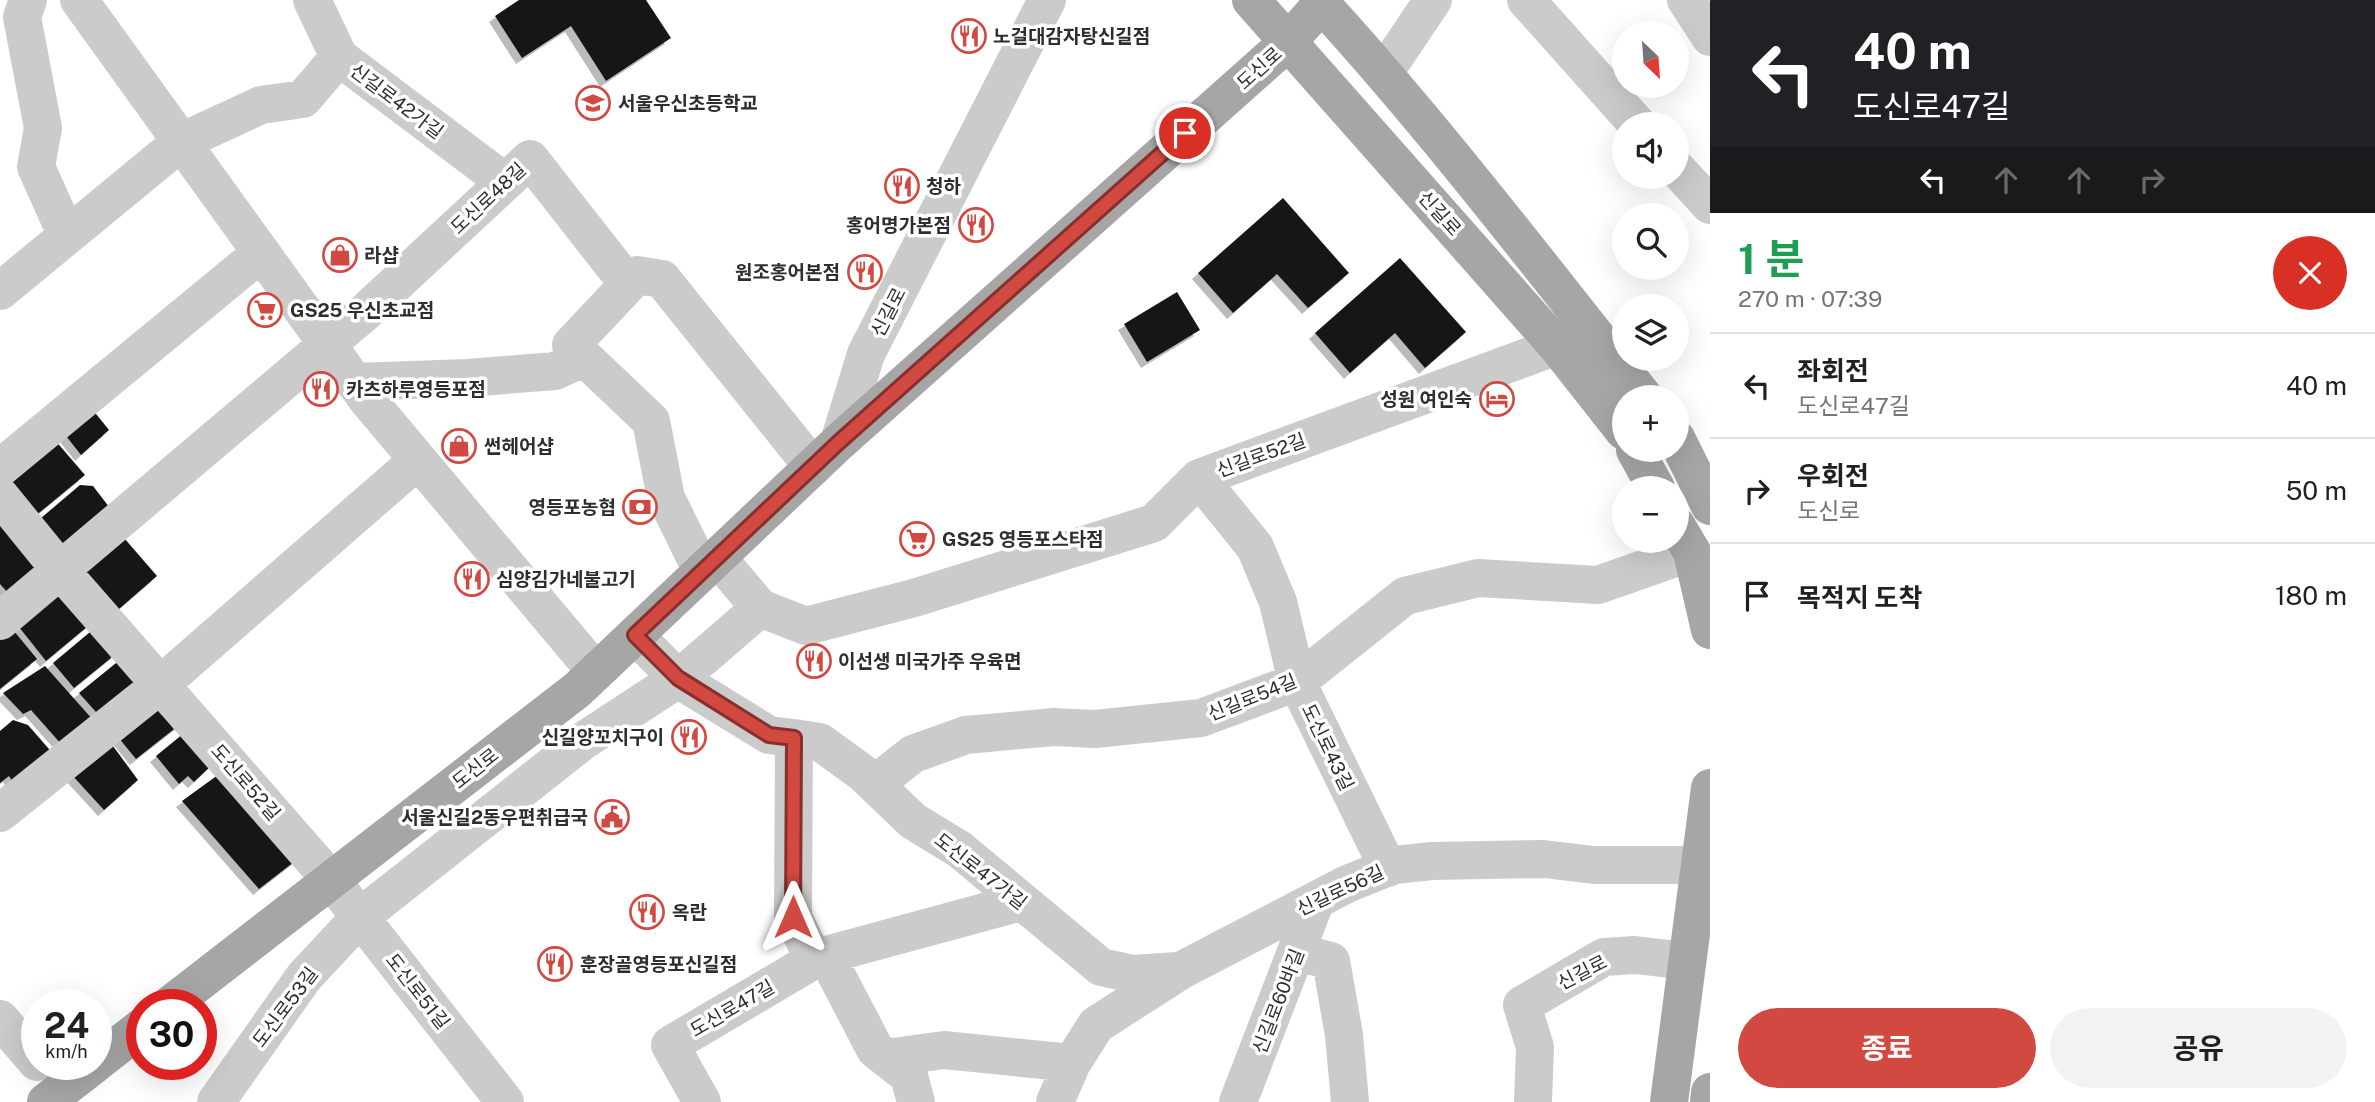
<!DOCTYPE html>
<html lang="ko">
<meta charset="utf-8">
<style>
:root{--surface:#fff;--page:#f2f2f2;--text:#202124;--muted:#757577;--line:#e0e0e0;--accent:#d24942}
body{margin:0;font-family:"Public Sans","Noto Sans KR",sans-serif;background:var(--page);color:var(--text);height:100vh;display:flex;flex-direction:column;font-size:26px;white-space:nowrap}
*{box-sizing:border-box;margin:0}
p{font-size:23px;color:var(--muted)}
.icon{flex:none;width:38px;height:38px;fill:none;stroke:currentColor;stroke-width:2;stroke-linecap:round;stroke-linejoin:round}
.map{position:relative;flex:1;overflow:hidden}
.details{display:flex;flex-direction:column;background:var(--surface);width:665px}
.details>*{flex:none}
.top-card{background:#202124;color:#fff;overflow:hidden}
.needle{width:46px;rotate:155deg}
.controls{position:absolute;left:1612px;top:21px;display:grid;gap:14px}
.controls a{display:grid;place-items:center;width:77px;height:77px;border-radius:50%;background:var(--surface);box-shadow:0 7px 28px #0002;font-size:35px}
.speed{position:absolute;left:21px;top:989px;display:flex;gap:14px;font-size:35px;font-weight:700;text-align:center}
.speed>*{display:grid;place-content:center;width:91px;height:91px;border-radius:50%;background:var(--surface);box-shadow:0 7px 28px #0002;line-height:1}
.speed small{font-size:18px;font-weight:400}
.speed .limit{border:10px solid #d22;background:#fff;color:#111}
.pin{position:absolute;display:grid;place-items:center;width:60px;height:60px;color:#fff;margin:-30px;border:4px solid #fff;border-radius:50%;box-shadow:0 2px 7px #0007}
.me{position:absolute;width:77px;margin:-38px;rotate:0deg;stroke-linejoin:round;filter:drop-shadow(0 0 5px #0008)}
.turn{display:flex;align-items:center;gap:24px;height:147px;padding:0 28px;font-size:32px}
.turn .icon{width:91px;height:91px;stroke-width:2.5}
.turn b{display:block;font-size:49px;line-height:60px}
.lanes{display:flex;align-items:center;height:66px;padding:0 28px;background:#0003;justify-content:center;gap:35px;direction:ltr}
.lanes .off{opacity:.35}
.round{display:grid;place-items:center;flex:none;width:74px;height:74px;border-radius:37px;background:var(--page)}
.headline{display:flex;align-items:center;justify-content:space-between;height:119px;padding:0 28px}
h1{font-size:42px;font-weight:700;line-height:52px;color:#1e9e55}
.cta{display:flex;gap:14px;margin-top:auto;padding:14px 28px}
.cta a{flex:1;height:80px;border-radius:42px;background:var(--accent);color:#fff;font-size:28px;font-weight:700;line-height:80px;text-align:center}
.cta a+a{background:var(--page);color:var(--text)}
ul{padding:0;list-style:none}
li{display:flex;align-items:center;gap:21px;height:105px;padding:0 28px;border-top:2px solid var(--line)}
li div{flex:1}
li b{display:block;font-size:26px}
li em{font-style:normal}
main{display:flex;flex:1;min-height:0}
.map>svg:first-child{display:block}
.building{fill:#151515;filter:url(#shadow)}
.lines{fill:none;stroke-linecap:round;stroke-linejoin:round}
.minor{stroke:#cbcbcb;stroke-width:38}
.major{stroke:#a6a6a6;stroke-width:38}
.route-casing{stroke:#882f2b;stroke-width:18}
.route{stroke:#d24942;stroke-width:12}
.labels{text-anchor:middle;stroke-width:7;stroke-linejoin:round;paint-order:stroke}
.poi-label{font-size:19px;font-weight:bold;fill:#2e2e2e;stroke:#fff;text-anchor:start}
.street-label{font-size:19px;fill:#2e2e2e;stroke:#fff}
</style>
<main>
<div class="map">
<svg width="1710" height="1102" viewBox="0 0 1710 1102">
<defs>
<filter id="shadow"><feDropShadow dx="-6" dy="6" stdDeviation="0" flood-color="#0004"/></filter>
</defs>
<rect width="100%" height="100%" fill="#fff"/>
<!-- building -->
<path class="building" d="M 519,0 L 646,0 L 671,38 L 606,81 L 571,26 L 522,58 L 495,16 Z
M 1283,198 L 1349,273 L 1308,308 L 1277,274 L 1233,313 L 1198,273 Z
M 1400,258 L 1466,332 L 1425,368 L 1395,333 L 1350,373 L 1315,333 Z
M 1177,292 L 1200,330 L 1147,362 L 1124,324 Z
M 92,409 L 109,430 L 81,455 L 63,432 Z
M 54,439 L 85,475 L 34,517 L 3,481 Z
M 80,485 L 93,486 L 113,512 L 77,547 L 53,546 L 34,524 Z
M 0,513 L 43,565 L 8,593 L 0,584 Z
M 118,531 L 157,576 L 112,615 L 70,570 Z
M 55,589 L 94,621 L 46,661 L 15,622 Z
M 9,625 L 37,659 L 0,689 L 0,632 Z
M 96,627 L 117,653 L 74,688 L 53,663 Z
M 121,659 L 149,684 L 104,721 L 79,693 Z
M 45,666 L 94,721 L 62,745 L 31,710 L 23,714 L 3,693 Z
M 161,698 L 183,722 L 136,759 L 118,737 Z
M 13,720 L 28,725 L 55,756 L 15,786 L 9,776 L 0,783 L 0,731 Z
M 189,729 L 214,763 L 194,782 L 188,776 L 179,784 L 156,756 Z
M 110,742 L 138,780 L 104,810 L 71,774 Z
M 222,772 L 299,858 L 259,889 L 182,801 Z"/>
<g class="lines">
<!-- minor -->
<path class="minor" d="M 28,0 L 22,17 L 43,128 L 36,167 L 67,236
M 79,0 L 366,398 L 596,672
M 312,0 L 339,57 L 505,182
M 1526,0 L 1637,124
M 1686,0 L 1710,37
M 1384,73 L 1433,0
M 1676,168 L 1710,205
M 0,291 L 181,142 L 261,105 L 303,99 L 339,57
M 354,382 L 468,378 L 555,371 L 574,362 L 581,354
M 839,442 L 866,354 L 1047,0
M 0,468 L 261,253
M 1199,478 L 1255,547 L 1278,602 L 1297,682 L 1388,868
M 0,496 L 61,571 L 331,880 L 505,1102
M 717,557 L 760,608 L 806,626 L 914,598 L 1154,523 L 1199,478 L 1557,346
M 702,571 L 666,498 L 651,421 L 571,345 L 637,275 L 662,279 L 813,467
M 0,621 L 362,315 L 530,159 L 628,284
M 635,635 L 678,679 L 769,735 L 794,738 L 793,917 L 814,960 L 670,1045 L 702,1102
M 794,738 L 820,742 L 864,774 L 913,821 L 959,849 L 1101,967 L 1133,974 L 1178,971
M 875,784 L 913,754 L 966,735 L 1054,727 L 1095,729 L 1201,718 L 1297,682 L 1405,596 L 1478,578 L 1598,585 L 1692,552
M 0,813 L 160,685 L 418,460
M 1297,952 L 1331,961 L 1344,1035 L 1350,1102
M 0,1019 L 37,1062
M 886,1058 L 944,1050 L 1072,1063
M 216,1102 L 304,977 L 360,917 L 583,741 L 678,679 L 760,608
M 916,1102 L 909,1076 L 875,1049 L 826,955 L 1021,902
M 1055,1102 L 1072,1063 L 1096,1025 L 1180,971 L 1347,884 L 1394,865 L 1432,861 L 1544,859 L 1594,865 L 1701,865
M 1238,1102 L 1316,900
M 1533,1102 L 1535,1047 L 1522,1005 L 1604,957 L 1635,955 L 1687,961"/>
<!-- major -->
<path class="major" d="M 1251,0 L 1557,346 L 1624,431
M 1318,0 C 1434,127 1538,263 1644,397
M 1676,438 L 1710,506
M 1635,450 L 1656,488
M 1676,525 L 1692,552 L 1710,630
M 171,1004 L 577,690 L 839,442 L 1287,43 L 1325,0
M 96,1063 L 142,1027
M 46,1102 L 95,1064
M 1669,1102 L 1710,788
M 1709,1102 L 1710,1092"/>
</g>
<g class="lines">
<!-- route casing -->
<g class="route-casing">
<path id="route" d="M 793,917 L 794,738 L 769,735 L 678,678 L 635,635 L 839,442 L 1185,133"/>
</g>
<!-- route -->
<use href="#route" class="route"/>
</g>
<!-- icons -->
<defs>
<g id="restaurant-ring" transform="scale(1.75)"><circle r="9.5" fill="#fff" stroke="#d24942" stroke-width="1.5"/><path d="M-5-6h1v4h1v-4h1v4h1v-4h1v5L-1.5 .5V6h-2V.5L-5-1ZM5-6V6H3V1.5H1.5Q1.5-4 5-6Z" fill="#d24942"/></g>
<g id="school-ring" transform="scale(1.75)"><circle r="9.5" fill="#fff" stroke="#d24942" stroke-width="1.5"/><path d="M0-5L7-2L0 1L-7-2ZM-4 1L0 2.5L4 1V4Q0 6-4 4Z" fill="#d24942"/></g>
<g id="shop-ring" transform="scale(1.75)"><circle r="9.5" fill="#fff" stroke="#d24942" stroke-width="1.5"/><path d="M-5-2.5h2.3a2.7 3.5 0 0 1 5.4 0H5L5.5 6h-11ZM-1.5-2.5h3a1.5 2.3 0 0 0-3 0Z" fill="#d24942"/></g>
<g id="supermarket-ring" transform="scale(1.75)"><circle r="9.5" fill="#fff" stroke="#d24942" stroke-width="1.5"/><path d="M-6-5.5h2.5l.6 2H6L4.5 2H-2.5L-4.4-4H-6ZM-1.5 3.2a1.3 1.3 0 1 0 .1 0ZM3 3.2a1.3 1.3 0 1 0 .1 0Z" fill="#d24942"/></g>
<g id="hotel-ring" transform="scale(1.75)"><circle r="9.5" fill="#fff" stroke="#d24942" stroke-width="1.5"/><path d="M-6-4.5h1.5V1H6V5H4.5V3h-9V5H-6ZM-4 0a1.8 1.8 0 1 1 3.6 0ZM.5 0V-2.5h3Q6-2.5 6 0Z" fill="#d24942"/></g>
<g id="bank-ring" transform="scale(1.75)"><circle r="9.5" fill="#fff" stroke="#d24942" stroke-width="1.5"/><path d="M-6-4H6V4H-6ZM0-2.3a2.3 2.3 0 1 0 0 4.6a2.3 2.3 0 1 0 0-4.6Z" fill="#d24942"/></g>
<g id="civic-ring" transform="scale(1.75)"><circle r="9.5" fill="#fff" stroke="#d24942" stroke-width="1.5"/><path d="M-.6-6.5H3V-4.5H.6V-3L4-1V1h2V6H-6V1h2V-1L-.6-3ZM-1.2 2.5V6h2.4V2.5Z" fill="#d24942"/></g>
</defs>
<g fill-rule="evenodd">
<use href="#restaurant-ring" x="969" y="36"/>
<use href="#school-ring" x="593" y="103"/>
<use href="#restaurant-ring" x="902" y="186"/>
<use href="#restaurant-ring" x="976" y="225"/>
<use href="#shop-ring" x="340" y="255"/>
<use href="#restaurant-ring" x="865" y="272"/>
<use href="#supermarket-ring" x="265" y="310"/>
<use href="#restaurant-ring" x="321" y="389"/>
<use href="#hotel-ring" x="1497" y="399"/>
<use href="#shop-ring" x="459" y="446"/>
<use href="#bank-ring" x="640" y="507"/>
<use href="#supermarket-ring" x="917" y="539"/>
<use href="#restaurant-ring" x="472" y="579"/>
<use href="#restaurant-ring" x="814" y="661"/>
<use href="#restaurant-ring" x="689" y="737"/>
<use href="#civic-ring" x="612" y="817"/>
<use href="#restaurant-ring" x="647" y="912"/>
<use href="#restaurant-ring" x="555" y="964"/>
</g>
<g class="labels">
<!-- poi labels -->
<g class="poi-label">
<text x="993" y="43">노걸대감자탕신길점</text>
<text x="618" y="110">서울우신초등학교</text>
<text x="926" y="193">청하</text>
<text x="951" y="232" text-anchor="end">홍어명가본점</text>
<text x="364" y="262">라샵</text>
<text x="840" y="279" text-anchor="end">원조홍어본점</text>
<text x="290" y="317">GS25 우신초교점</text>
<text x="346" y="396">카츠하루영등포점</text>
<text x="1472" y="406" text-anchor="end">성원 여인숙</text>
<text x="484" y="453">썬헤어샵</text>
<text x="616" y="514" text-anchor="end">영등포농협</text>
<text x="942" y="546">GS25 영등포스타점</text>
<text x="496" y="586">심양김가네불고기</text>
<text x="838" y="668">이선생 미국가주 우육면</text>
<text x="664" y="744" text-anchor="end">신길양꼬치구이</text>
<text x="588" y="824" text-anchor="end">서울신길2동우편취급국</text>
<text x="672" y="919">옥란</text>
<text x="580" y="971">훈장골영등포신길점</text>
</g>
<!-- street labels -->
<g class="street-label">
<text transform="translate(1259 68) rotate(-42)" y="7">도신로</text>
<text transform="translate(397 101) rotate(37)" y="7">신길로42가길</text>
<text transform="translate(488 198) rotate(-43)" y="7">도신로48길</text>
<text transform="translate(1440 213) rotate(48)" y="7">신길로</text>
<text transform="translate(888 312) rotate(-63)" y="7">신길로</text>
<text transform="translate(1261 455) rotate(-20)" y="7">신길로52길</text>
<text transform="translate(1252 697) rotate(-22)" y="7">신길로54길</text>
<text transform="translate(1328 747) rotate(64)" y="7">도신로43길</text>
<text transform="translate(475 768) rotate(-38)" y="7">도신로</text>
<text transform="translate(246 782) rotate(49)" y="7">도신로52길</text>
<text transform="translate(981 871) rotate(38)" y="7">도신로47가길</text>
<text transform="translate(1340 890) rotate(-25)" y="7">신길로56길</text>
<text transform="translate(1582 972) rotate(-27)" y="7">신길로</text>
<text transform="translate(418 991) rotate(52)" y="7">도신로51길</text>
<text transform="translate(1278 1001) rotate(-69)" y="7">신길로60바길</text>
<text transform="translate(285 1007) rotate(-53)" y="7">도신로53길</text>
<text transform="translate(732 1008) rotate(-30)" y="7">도신로47길</text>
</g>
</g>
</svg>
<div class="controls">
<a><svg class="needle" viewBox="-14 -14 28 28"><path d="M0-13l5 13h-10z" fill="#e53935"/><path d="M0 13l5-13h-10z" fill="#757577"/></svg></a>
<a><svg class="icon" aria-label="sound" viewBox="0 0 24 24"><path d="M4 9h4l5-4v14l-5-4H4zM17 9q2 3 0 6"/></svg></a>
<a><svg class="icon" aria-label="search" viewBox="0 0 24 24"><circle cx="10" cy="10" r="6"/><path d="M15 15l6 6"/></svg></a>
<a><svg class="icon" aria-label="layers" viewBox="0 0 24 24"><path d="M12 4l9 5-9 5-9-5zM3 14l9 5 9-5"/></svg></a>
<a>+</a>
<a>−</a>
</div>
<div class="speed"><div>24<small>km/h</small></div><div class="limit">30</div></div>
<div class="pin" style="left:1185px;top:133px;background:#d93025"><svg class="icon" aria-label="arrive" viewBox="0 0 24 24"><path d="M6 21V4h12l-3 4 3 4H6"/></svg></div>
<svg class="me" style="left:793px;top:917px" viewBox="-20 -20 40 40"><path d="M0-17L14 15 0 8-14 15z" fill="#d24942" stroke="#fff" stroke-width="4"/></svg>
</div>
<section class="details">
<div class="top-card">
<div class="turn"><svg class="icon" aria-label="left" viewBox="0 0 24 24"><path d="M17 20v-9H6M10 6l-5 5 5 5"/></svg><div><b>40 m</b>도신로47길</div></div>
<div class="lanes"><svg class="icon" aria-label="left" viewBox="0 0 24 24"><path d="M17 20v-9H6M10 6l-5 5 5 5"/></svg><svg class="icon off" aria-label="ahead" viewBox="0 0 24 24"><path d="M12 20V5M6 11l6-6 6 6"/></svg><svg class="icon off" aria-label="ahead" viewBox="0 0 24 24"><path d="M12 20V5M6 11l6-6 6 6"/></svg><svg class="icon off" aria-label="right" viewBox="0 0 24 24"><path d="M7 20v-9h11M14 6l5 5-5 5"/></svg></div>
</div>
<div class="headline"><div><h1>1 분</h1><p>270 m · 07:39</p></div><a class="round" style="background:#d93025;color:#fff"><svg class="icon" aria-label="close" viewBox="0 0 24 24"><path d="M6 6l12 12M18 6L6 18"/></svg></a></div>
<ul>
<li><svg class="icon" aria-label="left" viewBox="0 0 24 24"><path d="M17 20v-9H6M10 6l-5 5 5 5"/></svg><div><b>좌회전</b><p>도신로47길</p></div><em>40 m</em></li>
<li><svg class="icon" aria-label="right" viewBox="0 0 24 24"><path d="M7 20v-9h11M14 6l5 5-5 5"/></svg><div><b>우회전</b><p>도신로</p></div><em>50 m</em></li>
<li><svg class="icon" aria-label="arrive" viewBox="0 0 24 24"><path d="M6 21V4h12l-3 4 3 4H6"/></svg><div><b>목적지 도착</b></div><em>180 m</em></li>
</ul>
<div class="cta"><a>종료</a><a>공유</a></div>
</section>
</main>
